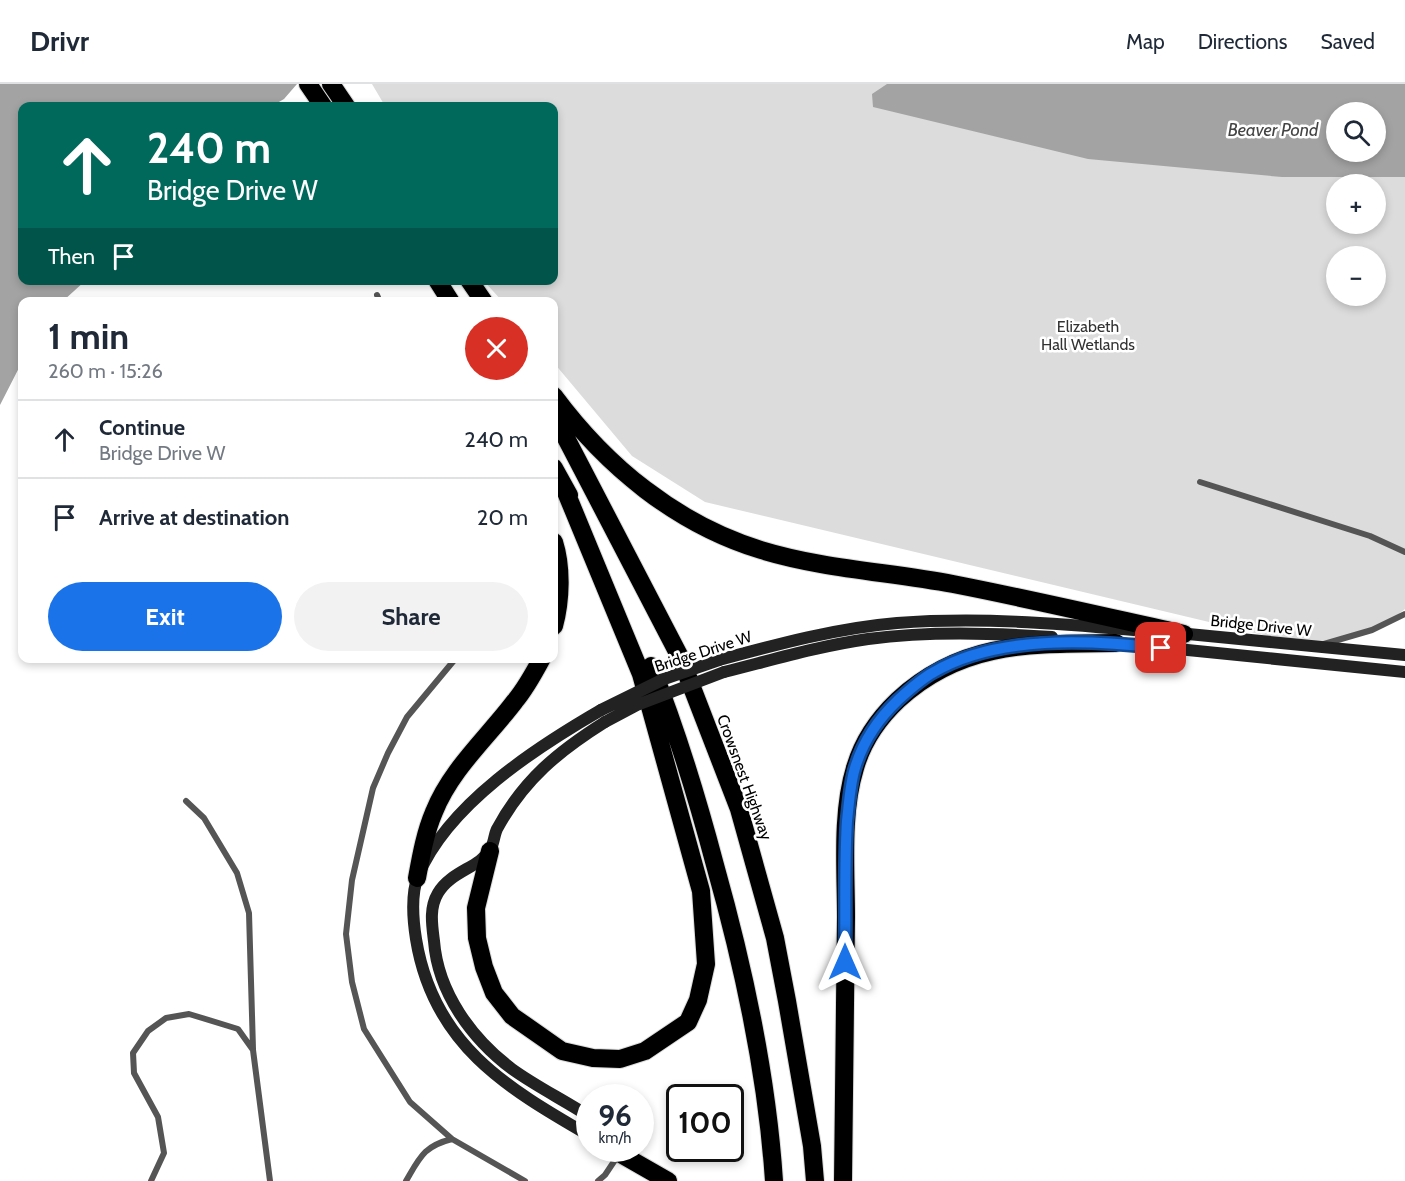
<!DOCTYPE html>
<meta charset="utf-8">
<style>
:root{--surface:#fff;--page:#f2f2f3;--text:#1f2937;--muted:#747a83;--line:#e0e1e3;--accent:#1a73e8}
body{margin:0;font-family:Cabin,sans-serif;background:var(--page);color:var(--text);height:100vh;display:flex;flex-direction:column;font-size:22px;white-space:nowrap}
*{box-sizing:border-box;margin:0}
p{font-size:20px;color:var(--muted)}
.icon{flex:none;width:33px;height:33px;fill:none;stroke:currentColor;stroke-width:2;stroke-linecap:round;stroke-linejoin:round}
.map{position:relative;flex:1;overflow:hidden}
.drawer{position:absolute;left:18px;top:213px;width:540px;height:366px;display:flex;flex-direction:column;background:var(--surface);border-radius:12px;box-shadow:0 3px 9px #0003}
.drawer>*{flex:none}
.hud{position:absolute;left:18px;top:18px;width:540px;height:183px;border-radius:12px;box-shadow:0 3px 9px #0003;background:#00695c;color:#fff;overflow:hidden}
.controls{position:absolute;left:1326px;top:18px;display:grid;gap:12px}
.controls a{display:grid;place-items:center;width:60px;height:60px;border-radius:50%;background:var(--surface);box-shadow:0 3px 9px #0003;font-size:30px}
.speed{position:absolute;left:576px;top:1000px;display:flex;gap:12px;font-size:30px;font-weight:700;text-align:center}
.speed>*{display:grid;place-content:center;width:78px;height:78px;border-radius:50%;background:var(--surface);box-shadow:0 3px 9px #0003;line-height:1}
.speed small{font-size:15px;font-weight:400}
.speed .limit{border:3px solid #111;border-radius:9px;background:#fff;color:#111}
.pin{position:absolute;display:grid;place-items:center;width:51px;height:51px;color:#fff;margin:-26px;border-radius:12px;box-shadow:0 3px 9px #0006}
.me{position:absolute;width:66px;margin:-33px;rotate:0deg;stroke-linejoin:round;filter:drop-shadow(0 0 4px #0008)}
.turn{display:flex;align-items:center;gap:21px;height:126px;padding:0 30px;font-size:27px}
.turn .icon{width:78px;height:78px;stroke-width:2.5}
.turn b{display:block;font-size:42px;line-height:51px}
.then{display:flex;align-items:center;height:57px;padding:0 30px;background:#0003;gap:12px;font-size:22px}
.round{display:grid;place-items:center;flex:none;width:63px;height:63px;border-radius:32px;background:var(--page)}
.summary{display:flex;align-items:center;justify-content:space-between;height:102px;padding:0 30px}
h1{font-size:36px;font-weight:700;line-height:45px}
.button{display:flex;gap:12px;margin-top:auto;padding:12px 30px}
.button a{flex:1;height:69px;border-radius:36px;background:var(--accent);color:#fff;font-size:24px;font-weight:700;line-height:69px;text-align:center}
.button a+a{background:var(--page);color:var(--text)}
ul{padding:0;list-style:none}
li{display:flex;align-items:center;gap:18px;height:78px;padding:0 30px;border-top:2px solid var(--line)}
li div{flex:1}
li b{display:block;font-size:22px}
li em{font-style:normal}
header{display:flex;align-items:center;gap:36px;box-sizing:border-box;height:84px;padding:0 30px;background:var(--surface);border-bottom:2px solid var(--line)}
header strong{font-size:28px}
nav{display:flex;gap:33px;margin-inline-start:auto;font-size:21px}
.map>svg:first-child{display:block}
.green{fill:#dcdcdc;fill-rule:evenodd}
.water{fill:#a3a3a3;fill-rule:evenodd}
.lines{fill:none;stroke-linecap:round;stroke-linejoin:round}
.highway-casing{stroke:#dbdbdb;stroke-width:20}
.lane{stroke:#555;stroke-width:6}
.secondary{stroke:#222;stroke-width:12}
.highway{stroke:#000;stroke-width:18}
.secondary-bridge{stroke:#222;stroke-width:12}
.route-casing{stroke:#114b97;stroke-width:15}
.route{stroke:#1a73e8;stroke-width:10}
.labels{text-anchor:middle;stroke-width:5;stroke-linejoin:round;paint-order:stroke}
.park-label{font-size:16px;fill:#333;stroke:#fff}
.street-label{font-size:16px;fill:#000;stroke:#fff}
.water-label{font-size:18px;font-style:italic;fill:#444;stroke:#fff}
</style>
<header>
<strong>Drivr</strong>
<nav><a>Map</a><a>Directions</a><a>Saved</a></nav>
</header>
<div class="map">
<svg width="1405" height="1097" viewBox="0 0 1405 1097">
<rect width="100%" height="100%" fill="#fff"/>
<!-- green -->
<path class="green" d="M 372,0 L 1405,0 L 1405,525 L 1388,538 L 1314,563 L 705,418 L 632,372 L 554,279 L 554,218 L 502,217 L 484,197 L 554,196 L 554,22 L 385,22 ZM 1336,28 L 1376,28 L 1376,68 L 1336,68 ZM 1336,100 L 1376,100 L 1376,140 L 1336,140 ZM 1336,172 L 1376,172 L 1376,212 L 1336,212 Z"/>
<!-- water -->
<path class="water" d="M 0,0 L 297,0 L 284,15 L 272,22 L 22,22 L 22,196 L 85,197 L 63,217 L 22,218 L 22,278 L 0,321 Z
M 887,0 L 1405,0 L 1405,93 L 1282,93 L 1088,75 L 873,23 L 872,10 ZM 1336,28 L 1376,28 L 1376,68 L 1336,68 Z"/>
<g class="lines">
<!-- highway casing -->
<g class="highway-casing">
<path id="highway" d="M 308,0 L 323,22
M 331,0 L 346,22
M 437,196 L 451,218
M 469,196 L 484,218
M 554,312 C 606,382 676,440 761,466 C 823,485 890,488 953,500 C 1030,515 1107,533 1184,550
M 554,331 L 681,575 L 739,725 L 775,854 L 787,917 L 812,1062 L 815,1097
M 554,384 L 569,411
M 554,458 C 562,483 561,516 554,542
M 651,582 C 677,647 697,713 715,781 C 744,884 767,990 774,1097
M 490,767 L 476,824 L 477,854 L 484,883 L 494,909 L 512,932 L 562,967 L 593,974 L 620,975 L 645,967 L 688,938 L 698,916 L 706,880 L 701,807 L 641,590 L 563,401
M 417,794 C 421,772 425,749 434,728 C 451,685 488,653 515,617 C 526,604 534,589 542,574
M 619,1069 L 668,1097
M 843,1097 C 844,1009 845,921 846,833 C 846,786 841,729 855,684 C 863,656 878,635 898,616 C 963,556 1034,560 1116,559"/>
</g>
<!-- lane -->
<path class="lane" d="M 377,211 L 380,218
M 1200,398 L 1370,452 L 1405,468
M 1324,560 L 1372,546 L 1405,530
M 186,717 L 204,734 L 237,789 L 249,829 L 253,965
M 452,1055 L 410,1018 L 364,945 L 352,898 L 346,850 L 352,796 L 373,704 L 388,669 L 407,633 L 456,574
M 151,1097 L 164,1069 L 158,1033 L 134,989 L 133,969 L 148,947 L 166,934 L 189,930 L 238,945 L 253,966 L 270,1097
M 406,1097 C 420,1073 424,1062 452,1055 L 525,1097
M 598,1097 L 605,1091 L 619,1070"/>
<!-- secondary -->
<path class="secondary" d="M 1178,549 L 1405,571
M 1108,558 L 1405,588
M 719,576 C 778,560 837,544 897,539 C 977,533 1055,539 1134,546
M 724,588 C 772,576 819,562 868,555 C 929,547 991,549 1052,553
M 590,1033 C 564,1016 537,1003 512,985 C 472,955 438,909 434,857 C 432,841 429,824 438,809 C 451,787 479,784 490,766 C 494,760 494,751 497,745 C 524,695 559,667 605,638
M 590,1052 C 505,1003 433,960 416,855 C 413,836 411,810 418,792 C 448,720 537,663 601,626"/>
<!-- highway -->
<use href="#highway" class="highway"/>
<!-- secondary-bridge -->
<path class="secondary-bridge" d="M 601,626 L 664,595 L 719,576
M 605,638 L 637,621 L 724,588"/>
</g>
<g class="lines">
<!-- route casing -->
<g class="route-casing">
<path id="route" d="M 845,878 C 846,831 844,784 847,737 C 849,720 850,700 855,684 C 863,657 878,635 898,616 C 909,606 921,595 934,588 C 997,551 1090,556 1161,564"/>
</g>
<!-- route -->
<use href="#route" class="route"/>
</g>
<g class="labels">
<!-- park labels -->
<g class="park-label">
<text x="1088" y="248">Elizabeth<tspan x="1088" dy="18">Hall Wetlands</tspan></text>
</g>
<!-- street labels -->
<g class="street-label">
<text transform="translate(1261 541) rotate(6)" y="6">Bridge Drive W</text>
<text transform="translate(703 567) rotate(-18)" y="6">Bridge Drive W</text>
<text transform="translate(745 693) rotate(70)" y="6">Crowsnest Highway</text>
</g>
<!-- water labels -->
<g class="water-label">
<text x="1273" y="52">Beaver Pond</text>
</g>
</g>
</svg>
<div class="controls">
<a><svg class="icon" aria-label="search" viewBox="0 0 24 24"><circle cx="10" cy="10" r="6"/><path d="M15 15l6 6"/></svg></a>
<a>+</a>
<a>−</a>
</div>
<div class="speed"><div>96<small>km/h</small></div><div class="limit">100</div></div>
<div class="pin" style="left:1161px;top:564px;background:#d93025"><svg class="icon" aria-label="arrive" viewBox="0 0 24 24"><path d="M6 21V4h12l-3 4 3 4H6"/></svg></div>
<svg class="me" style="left:845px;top:878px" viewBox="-20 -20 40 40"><path d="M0-17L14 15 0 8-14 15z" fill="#1a73e8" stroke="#fff" stroke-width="4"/></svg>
<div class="hud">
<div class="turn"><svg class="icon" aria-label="ahead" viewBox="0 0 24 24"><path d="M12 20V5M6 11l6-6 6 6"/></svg><div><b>240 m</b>Bridge Drive W</div></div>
<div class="then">Then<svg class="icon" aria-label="arrive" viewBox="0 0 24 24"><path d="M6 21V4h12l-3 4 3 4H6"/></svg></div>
</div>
<section class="drawer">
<div class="summary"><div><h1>1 min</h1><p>260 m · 15:26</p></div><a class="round" style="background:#d93025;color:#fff"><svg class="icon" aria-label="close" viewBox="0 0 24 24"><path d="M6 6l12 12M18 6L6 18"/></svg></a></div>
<ul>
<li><svg class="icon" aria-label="ahead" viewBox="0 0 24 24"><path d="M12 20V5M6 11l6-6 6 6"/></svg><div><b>Continue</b><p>Bridge Drive W</p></div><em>240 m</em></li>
<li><svg class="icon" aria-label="arrive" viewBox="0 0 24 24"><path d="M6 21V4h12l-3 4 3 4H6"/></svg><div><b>Arrive at destination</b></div><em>20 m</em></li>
</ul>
<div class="button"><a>Exit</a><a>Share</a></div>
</section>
</div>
